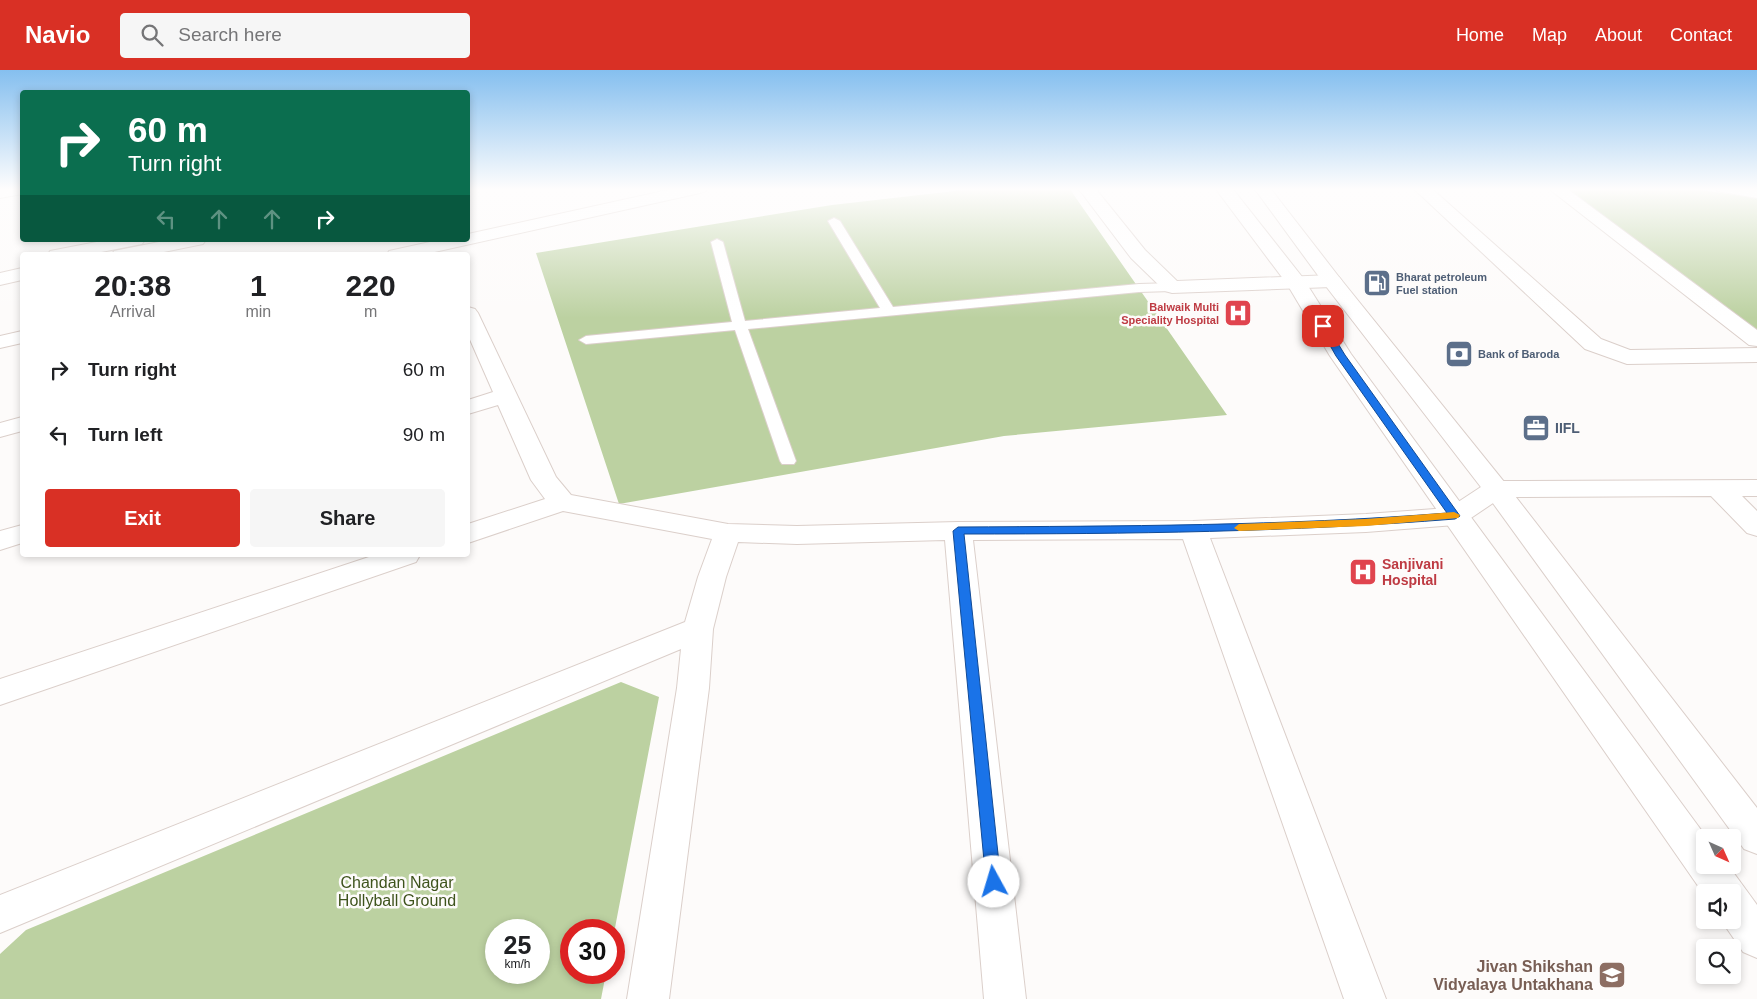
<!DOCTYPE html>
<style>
:root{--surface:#fff;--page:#f6f6f6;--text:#202124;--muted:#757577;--accent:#d93025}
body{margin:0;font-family:Arial,sans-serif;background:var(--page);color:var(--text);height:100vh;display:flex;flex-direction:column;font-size:19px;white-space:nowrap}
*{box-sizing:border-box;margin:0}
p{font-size:16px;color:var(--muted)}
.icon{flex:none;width:28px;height:28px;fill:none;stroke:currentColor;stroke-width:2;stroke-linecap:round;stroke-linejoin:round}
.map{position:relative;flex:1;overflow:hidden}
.side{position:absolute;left:20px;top:182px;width:450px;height:305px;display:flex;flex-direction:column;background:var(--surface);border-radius:5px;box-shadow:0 2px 8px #0003}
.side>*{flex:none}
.top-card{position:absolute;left:20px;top:20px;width:450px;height:152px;border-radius:5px;box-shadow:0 2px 8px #0003;background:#0b6e4f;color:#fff;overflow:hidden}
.needle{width:32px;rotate:135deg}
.fabs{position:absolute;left:1696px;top:759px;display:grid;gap:10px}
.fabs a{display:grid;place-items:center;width:45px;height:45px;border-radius:5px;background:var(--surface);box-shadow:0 2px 8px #0003;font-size:25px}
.speed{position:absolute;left:485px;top:849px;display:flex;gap:10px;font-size:25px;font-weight:700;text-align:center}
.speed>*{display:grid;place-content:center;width:65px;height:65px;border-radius:50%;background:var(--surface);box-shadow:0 2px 8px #0003;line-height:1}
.speed small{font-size:12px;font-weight:400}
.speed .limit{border:8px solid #d22;background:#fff;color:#111}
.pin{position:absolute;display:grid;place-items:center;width:42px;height:42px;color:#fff;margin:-21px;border-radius:10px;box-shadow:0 2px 8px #0006}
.me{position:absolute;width:55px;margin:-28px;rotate:354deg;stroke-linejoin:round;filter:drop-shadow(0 0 4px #0008)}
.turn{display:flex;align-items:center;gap:18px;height:105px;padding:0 25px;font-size:22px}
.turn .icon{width:65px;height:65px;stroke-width:2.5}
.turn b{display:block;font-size:35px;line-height:42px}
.lanes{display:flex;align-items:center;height:48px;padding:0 25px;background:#0003;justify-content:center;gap:25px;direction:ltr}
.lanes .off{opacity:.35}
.eta{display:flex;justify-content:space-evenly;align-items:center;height:85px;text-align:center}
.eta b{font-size:30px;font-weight:700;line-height:35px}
.action{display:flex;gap:10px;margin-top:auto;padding:10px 25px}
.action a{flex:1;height:58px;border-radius:5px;background:var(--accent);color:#fff;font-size:20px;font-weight:700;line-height:58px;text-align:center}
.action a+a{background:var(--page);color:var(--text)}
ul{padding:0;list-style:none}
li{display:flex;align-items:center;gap:15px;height:65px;padding:0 25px}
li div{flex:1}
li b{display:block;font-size:19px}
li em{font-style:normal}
header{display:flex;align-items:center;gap:30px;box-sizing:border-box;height:70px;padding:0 25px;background:var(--accent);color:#fff}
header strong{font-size:24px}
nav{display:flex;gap:28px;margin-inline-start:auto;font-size:18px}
.search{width:350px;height:45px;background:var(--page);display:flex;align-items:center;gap:12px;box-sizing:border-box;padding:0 18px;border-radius:5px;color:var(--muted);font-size:19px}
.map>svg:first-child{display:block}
.green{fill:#bcd1a1;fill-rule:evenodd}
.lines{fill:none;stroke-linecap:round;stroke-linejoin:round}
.lane-casing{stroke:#dbcfca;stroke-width:2}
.street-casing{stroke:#dbcfca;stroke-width:2}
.secondary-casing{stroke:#dbcfca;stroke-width:2}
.lane{fill:#fff;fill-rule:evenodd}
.street{fill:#fff;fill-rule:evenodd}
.secondary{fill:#fff;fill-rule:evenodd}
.route{fill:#1a73e8;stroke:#114b97}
.slow{fill:#f59e0b}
.labels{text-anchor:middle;stroke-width:5;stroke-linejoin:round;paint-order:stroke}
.far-service-label{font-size:11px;font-weight:bold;fill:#4e5e75;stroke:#fdfbfa;text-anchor:start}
.far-health-label{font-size:11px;font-weight:bold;fill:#be3a42;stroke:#fdfbfa;text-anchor:end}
.service-label{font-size:14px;font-weight:bold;fill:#4e5e75;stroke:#fdfbfa;text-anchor:start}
.health-label{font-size:14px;font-weight:bold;fill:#be3a42;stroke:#fdfbfa;text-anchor:start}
.near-park-label{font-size:16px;fill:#3e531c;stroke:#fdfbfa}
.near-education-label{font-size:16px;font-weight:bold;fill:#785e54;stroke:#fdfbfa;text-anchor:end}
</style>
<header>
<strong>Navio</strong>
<div class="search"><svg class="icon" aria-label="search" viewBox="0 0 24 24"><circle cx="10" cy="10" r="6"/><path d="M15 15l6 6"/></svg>Search here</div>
<nav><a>Home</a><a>Map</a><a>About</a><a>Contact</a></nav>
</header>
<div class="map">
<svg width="1757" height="929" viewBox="0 0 1757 929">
<rect width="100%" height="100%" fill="#fdfbfa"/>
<!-- green -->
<path class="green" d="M 981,118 L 1069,118 L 1227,345 L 1004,366 L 619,434 L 536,183 L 832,135 Z
M 1565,118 L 1687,118 L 1757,128 L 1757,269 Z
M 621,612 L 659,627 L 614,863 L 614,860 L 571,860 L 571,902 L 606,903 L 601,929 L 0,929 L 0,884 L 26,860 ZM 496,860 L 539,860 L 539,902 L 496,902 Z"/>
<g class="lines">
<!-- lane casing -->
<g class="lane-casing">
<path id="lane" d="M 834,148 L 840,151 L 893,237 L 1139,214 L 1172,213 L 1178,217 L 1172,221 L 1139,222 L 748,259 L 796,391 L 794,394 L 782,394 L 780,391 L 735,260 L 586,274 L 579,270 L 586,266 L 732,252 L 711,172 L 717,169 L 723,172 L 745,251 L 880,238 L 828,151 Z"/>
</g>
<!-- street casing -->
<g class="street-casing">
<path id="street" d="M 0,118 L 22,118 L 22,124 L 0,128 Z
M 677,118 L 708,118 L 706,121 L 700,123 L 421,185 L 387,185 L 389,181 L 439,170 L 468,170 L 468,164 Z
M 1078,118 L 1095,118 L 1145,180 L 1177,211 L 1332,205 L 1339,207 L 1342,211 L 1339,215 L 1332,217 L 1172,223 L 1165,221 L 1131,188 Z
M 1413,118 L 1431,118 L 1601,269 L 1630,280 L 1757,278 L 1757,292 L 1627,294 L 1585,279 Z
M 1548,118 L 1566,118 L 1757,260 L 1757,276 L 1749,275 Z
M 1715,118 L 1757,118 L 1757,128 L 1717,121 Z
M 468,237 L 475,239 L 478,243 L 556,407 L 571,425 L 728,454 L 797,456 L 958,452 L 1193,451 L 1366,444 L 1449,438 L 1487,413 L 1496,411 L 1757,410 L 1757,426 L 1742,426 L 1757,441 L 1757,466 L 1747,463 L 1711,426 L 1502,427 L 1465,452 L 1455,455 L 1366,462 L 1210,468 L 1386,929 L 1344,929 L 1183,469 L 973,470 L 1026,929 L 984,929 L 945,470 L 797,474 L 738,472 L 726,507 L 713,559 L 709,618 L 669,929 L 627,929 L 677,618 L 681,579 L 0,863 L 0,825 L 685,552 L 698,507 L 712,469 L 563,441 L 468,473 L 468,454 L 545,429 L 531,410 L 498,335 L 468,344 L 468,330 L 493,322 L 468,265 Z
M 22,261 L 22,273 L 0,278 L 0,266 Z
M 22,347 L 22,361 L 0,367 L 0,353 Z
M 22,455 L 22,473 L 0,480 L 0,461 Z
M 375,485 L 420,485 L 416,492 L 0,635 L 0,609 Z"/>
</g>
<!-- secondary casing -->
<g class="secondary-casing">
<path id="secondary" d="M 1215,118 L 1232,118 L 1303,208 L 1351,284 L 1707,768 L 1705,768 L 1705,795 L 1728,795 C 1738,809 1747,821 1757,835 L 1757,888 L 1743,882 L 1721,850 L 1732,850 L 1732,822 L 1705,822 L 1705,826 L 1330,286 L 1287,214 Z
M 1254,118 L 1270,118 L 1339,207 L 1505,413 L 1757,738 L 1757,784 L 1744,779 L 1487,425 L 1325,215 Z
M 107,170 L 145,170 L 142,174 L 86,185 L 48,185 L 50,181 Z
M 169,170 L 206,170 L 203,174 L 149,185 L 112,185 L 114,181 Z
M 22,198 L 22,210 L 0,215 L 0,203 Z"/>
</g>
<!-- lane -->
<use href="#lane" class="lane"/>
<!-- street -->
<use href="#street" class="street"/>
<!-- secondary -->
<use href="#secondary" class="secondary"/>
</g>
<!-- sky -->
<linearGradient id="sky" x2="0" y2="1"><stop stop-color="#85bfef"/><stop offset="0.48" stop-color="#fefdfd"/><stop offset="1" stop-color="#fefdfd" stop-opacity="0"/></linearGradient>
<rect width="1757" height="248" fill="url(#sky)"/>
<!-- route -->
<path class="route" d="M 1320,254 L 1326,254 L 1345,285 L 1460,446 L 1455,449 C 1291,462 1128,464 964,464 L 1001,812 L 999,817 L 994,819 L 988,817 L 986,812 L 953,461 L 958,457 C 1121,456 1284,456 1447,443 L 1336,286 L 1319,256 Z"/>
<!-- slow -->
<path class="slow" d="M 1454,442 L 1460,445 L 1458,448 L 1366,456 L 1239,461 L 1234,458 L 1239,454 L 1366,449 Z"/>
<!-- icons -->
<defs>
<g id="fuel-square" transform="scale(1.4375)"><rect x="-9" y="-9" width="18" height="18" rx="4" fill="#5c6f8a" stroke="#fdfbfa"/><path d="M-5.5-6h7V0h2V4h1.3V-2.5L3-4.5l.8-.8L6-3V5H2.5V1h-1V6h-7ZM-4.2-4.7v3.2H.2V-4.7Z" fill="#fff"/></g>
<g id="hospital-square" transform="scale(1.4375)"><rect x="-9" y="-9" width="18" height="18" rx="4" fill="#e0444e" stroke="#fdfbfa"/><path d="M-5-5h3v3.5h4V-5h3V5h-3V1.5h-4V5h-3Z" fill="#fff"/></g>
<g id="bank-square" transform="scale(1.4375)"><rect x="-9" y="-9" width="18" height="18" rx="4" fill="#5c6f8a" stroke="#fdfbfa"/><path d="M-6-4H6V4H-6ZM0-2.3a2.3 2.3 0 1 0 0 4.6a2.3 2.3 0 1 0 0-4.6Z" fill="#fff"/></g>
<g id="office-square" transform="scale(1.4375)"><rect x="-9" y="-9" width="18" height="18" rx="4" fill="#5c6f8a" stroke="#fdfbfa"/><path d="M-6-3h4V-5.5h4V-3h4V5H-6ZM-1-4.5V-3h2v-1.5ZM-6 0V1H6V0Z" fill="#fff"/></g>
<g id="school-square" transform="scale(1.4375)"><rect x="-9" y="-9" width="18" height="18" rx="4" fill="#8d6e63" stroke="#fdfbfa"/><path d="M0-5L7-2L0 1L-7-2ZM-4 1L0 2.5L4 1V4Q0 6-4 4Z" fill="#fff"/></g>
</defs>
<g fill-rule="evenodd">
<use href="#fuel-square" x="1377" y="213"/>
<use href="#hospital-square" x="1238" y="243"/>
<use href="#bank-square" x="1459" y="284"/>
<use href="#office-square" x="1536" y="358"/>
<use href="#hospital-square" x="1363" y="502"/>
<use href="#school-square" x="1612" y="905"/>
</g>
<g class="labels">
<!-- far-service labels -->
<g class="far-service-label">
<text x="1396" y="211">Bharat petroleum<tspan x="1396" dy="13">Fuel station</tspan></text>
<text x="1478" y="288">Bank of Baroda</text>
</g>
<!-- far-health labels -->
<g class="far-health-label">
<text x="1219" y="241">Balwaik Multi<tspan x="1219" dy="13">Speciality Hospital</tspan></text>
</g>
<!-- service labels -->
<g class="service-label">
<text x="1555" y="363">IIFL</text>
</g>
<!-- health labels -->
<g class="health-label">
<text x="1382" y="499">Sanjivani<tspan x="1382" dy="16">Hospital</tspan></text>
</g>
<!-- near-park labels -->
<g class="near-park-label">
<text x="397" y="818">Chandan Nagar<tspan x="397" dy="18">Hollyball Ground</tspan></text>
</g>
<!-- near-education labels -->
<g class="near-education-label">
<text x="1593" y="902">Jivan Shikshan<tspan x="1593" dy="18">Vidyalaya Untakhana</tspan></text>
</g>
</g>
</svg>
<div class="fabs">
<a><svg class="needle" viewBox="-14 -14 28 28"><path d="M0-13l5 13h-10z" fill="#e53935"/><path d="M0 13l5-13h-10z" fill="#757577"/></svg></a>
<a><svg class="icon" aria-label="sound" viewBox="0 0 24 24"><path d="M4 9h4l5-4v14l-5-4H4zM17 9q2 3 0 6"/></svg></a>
<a><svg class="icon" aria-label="search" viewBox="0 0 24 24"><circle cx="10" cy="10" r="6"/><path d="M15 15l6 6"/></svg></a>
</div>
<div class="speed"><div>25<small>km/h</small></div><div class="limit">30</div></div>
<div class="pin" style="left:1323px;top:256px;background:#d93025"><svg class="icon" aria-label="arrive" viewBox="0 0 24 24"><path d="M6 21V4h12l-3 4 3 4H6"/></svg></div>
<svg class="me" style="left:994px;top:812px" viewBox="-20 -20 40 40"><circle r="19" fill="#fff"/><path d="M0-13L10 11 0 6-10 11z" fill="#1a73e8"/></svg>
<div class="top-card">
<div class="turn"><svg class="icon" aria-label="right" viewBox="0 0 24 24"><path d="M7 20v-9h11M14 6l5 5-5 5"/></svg><div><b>60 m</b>Turn right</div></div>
<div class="lanes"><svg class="icon off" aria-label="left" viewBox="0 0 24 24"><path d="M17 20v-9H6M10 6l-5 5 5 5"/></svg><svg class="icon off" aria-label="ahead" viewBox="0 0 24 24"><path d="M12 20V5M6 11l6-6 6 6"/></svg><svg class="icon off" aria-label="ahead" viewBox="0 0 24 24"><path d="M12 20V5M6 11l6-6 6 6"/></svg><svg class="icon" aria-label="right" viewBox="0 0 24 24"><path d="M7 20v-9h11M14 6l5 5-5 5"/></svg></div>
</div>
<section class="side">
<div class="eta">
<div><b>20:38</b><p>Arrival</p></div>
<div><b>1</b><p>min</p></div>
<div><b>220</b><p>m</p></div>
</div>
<ul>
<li><svg class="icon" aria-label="right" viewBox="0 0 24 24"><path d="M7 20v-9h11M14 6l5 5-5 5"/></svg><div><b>Turn right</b></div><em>60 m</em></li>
<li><svg class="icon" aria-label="left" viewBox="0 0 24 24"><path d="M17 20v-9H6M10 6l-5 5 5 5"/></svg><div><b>Turn left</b></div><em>90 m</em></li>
</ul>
<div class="action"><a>Exit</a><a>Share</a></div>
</section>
</div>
